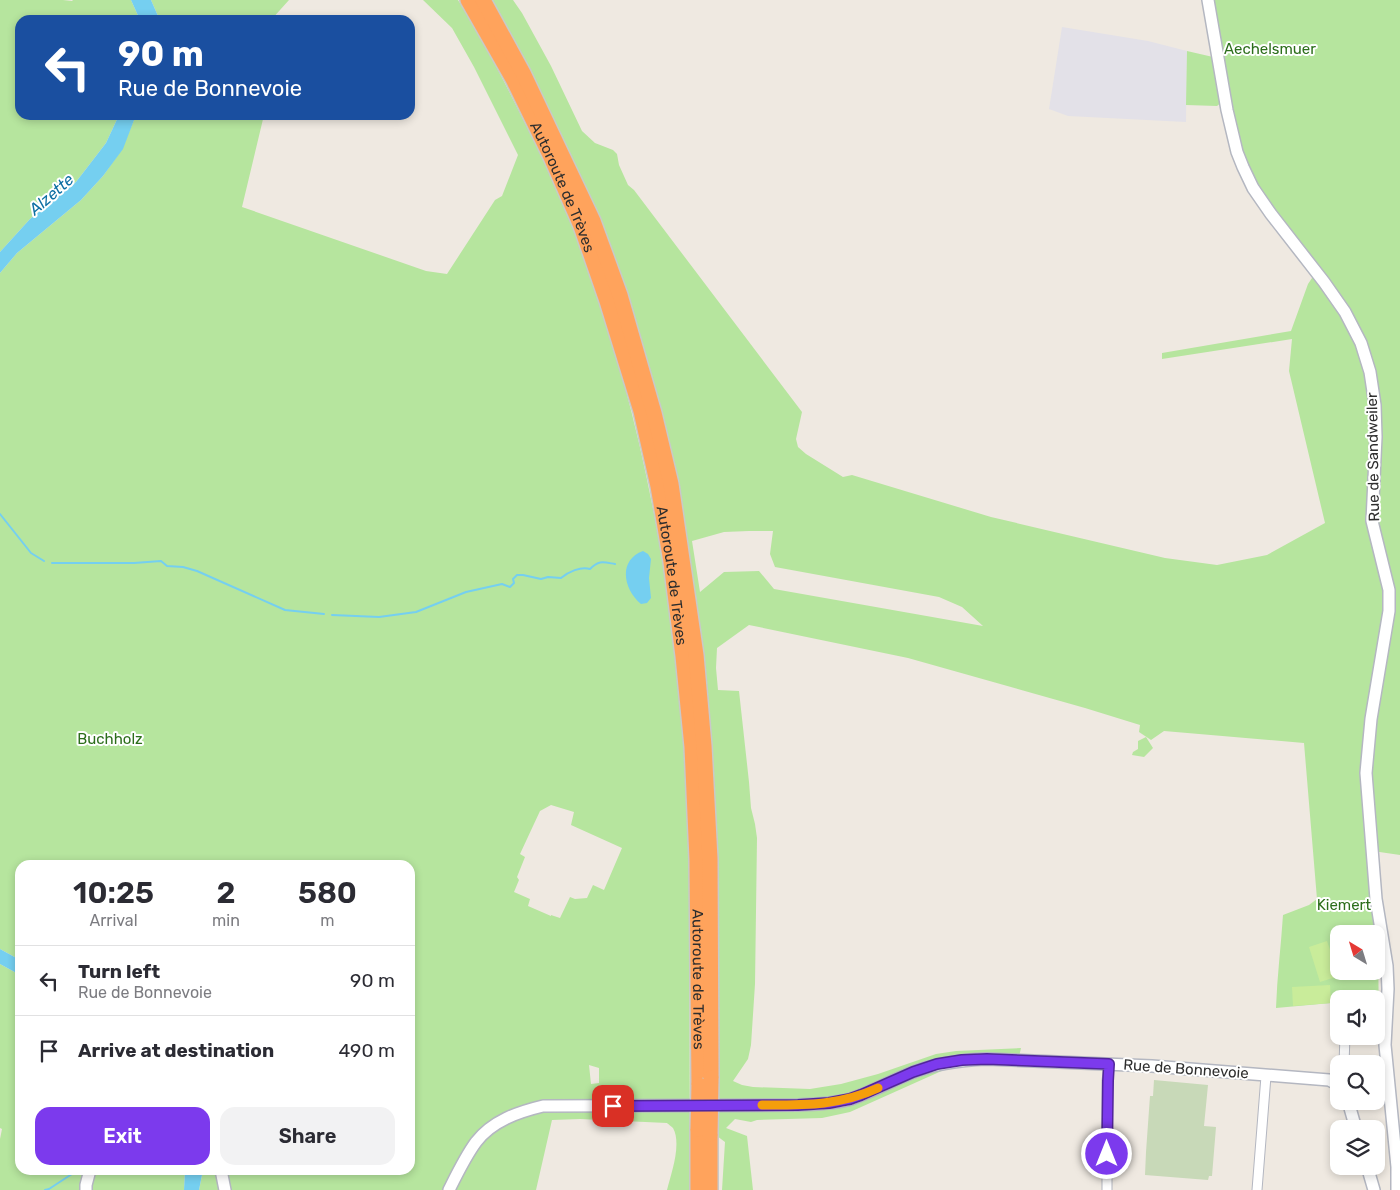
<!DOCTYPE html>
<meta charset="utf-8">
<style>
:root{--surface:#fff;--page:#f2f2f3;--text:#2b2b33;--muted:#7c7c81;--line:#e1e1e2;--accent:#7c3aed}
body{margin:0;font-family:Rubik,sans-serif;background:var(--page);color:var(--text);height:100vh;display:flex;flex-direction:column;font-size:19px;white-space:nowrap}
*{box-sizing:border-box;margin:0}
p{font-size:16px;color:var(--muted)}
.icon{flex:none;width:28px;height:28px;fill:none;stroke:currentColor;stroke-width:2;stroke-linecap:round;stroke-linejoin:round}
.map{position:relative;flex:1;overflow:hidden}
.sheet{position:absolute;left:15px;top:860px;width:400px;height:315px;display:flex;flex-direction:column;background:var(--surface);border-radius:15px;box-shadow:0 2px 8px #0003}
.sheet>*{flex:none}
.top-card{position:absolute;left:15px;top:15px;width:400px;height:105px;border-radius:15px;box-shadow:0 2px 8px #0003;background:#1a4fa0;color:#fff;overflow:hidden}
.needle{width:32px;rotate:322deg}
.fabs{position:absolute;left:1330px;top:925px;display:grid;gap:10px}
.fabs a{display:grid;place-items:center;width:55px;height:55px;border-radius:10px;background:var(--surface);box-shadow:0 2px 8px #0003;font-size:25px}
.pin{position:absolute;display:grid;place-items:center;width:42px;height:42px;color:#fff;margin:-21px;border-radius:10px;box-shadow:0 2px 8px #0006}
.me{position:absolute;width:55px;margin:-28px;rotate:0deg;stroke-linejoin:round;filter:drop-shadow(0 0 4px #0008)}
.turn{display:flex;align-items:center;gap:18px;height:105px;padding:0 20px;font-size:22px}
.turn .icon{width:65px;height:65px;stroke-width:2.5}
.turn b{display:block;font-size:35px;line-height:42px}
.eta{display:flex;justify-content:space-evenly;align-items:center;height:85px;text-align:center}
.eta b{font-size:30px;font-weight:600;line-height:35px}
.button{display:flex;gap:10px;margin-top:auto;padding:10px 20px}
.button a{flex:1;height:58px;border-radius:15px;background:var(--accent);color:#fff;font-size:20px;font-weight:600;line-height:58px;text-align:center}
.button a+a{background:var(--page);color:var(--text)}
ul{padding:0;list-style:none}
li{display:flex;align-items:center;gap:15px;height:70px;padding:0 20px;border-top:1px solid var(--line)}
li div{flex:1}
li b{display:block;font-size:19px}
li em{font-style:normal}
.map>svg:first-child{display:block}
.industrial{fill:#e3e1e8}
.green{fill:#b6e59e;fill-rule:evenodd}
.cemetery{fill:#c8d9b8}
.pitch{fill:#c9ec9a}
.water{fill:#75cff0}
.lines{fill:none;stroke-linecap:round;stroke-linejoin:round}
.stream{stroke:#75cff0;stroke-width:2}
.street-casing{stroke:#b4b7c1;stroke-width:11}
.secondary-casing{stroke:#b4b7c1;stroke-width:14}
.highway-casing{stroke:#c9c9c9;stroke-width:18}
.street{stroke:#fff;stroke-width:9}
.secondary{stroke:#fff;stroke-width:11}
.highway{stroke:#ffa35c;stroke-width:15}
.highway-bridge-casing{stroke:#c9c9c9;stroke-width:18;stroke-linecap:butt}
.highway-bridge{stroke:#ffa35c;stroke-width:15}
.route-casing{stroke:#51269a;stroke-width:12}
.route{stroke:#7c3aed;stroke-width:9}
.slow{stroke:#f59e0b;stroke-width:9}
.labels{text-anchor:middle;stroke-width:4;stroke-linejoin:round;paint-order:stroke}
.park-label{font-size:15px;fill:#2c6e1b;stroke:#fff}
.street-label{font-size:15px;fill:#2e2e2e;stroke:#fff}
.water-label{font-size:16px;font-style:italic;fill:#0d6fa3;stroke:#fff}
</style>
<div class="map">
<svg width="1400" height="1190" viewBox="0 0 1400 1190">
<rect width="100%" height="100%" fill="#efe9e1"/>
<!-- industrial -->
<path class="industrial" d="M 1062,27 L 1148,41 L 1187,51 L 1186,122 L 1068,116 L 1049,109 Z"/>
<!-- green -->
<path class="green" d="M 0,0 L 63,0 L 72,1 L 73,0 L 131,0 L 140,20 L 20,20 L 20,115 L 119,115 L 106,143 L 76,182 L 30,219 L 0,252 Z
M 151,0 L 289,0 L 271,20 L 158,20 L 158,16 Z
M 423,0 L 458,0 C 481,36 501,75 520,113 C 541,155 562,197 578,241 C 615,338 641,439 659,541 L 687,538 L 663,415 L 629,296 L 568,149 L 515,41 L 490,0 L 513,0 L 522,13 L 551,66 L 582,131 L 595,143 L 613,150 L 617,154 L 619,165 L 628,185 L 634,190 L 802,412 L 796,439 L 798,447 L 806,454 L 843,477 L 852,475 L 991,517 L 1165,558 L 1217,565 L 1267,555 L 1325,523 L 1289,371 L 1292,339 L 1162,359 L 1162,353 L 1291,331 L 1308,284 L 1314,275 L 1269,207 L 1244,161 L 1233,121 L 1211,0 L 1400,0 L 1400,855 L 1366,850 L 1378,945 L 1379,1026 L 1376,1026 L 1376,999 L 1339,999 L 1339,1008 L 1331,1003 L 1276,1008 C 1277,977 1281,946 1283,915 L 1309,905 L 1317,899 L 1304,743 L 1164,731 L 1151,740 L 1139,732 L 1140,725 L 1085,708 L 908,658 L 749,625 L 717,648 L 716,668 L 718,690 L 739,691 L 749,782 L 751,808 L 755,824 L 757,838 L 755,984 L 751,1045 L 748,1059 L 733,1081 L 742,1085 L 753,1087 L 810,1089 L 841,1084 L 878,1074 L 936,1054 L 956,1051 L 1021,1048 L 1017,1065 L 969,1066 L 946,1069 L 850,1112 L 822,1118 L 757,1120 L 751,1122 L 735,1119 L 726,1128 L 747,1136 L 753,1190 L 722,1190 L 725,1142 L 717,1136 L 702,651 L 696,596 L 665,572 L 676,656 L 684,748 L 689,860 L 690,1190 L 667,1190 C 671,1174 682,1144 673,1128 C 672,1127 667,1123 667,1123 L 580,1119 L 552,1120 L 536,1190 L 199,1190 L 203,1170 L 410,1170 L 410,865 L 20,865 L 20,960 L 0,949 L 0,273 L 17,253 L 81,200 L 103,176 L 122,149 L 136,115 L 264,115 L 242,207 L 426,271 L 447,274 L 495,200 L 502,196 L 518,155 L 474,67 L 452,28 ZM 749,531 L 773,531 L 770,554 L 775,567 L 939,597 L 962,607 L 983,626 L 774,589 L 759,571 L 724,572 L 700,592 L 692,541 L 724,532 ZM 551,805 L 574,812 L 571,825 L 622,848 L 604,890 L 593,885 L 587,898 L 575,899 L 570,897 L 560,918 L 551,915 L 551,916 L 528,906 L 530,899 L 514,892 L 519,880 L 517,877 L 525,857 L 520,854 L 540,811 ZM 1339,934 L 1376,934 L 1376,971 L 1339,971 ZM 589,1065 L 599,1068 L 599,1083 L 591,1084 Z
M 1187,51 L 1213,57 L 1222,102 L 1217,106 L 1186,105 Z
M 1146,737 L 1153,748 L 1144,757 L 1132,755 L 1133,752 L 1138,749 L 1138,741 Z
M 0,964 L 20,975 L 20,1170 L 185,1170 L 184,1190 L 0,1190 L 0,1139 L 2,1129 L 0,1128 Z"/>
<!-- cemetery -->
<path class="cemetery" d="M 1154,1080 L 1208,1085 L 1204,1126 L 1216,1127 L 1212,1176 L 1209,1176 L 1208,1180 L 1145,1175 L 1146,1152 L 1150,1096 L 1153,1096 Z"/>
<!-- pitch -->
<path class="pitch" d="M 1327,941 L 1339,976 L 1320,982 L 1309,947 Z
M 1330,985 L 1331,1003 L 1293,1006 L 1292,987 Z"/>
<!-- water -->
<path class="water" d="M 131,0 L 151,0 L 158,16 L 158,20 L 140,20 Z
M 119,115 L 136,115 L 123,149 L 103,176 L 81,200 L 17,253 L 0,273 L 0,252 L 30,219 L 76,182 L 106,143 Z
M 643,551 L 648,554 L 651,559 L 649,578 L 651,598 L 647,603 L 641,604 C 623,589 618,560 643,551 Z
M 0,949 L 20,960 L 20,975 L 0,964 Z
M 185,1170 L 203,1170 L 199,1190 L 184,1190 Z"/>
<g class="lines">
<!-- stream -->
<path class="stream" d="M 0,514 L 31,553 L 44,561
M 52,563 L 134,563 L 161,561 L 167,566 L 183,567 L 197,571 L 285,610 L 324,614
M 332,615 L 379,617 L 416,612 L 466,592 L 502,584 L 510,587 L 514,583 L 513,579 L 517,575 L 523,575 L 541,579 L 548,577 L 561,578 C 568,572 581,566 590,569 C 599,560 603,562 615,564
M 45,1190 L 49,1189 L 75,1172 L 76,1170"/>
<!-- street casing -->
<g class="street-casing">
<path id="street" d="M 1349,996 L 1349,999
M 1344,1064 L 1345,1036
M 1107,1190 L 1107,1081 L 1109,1064
M 1257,1190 L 1266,1076"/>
</g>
<!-- secondary casing -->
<g class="secondary-casing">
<path id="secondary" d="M 1208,0 L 1227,110 L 1237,152 L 1243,167 L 1253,188 L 1271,214 L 1324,282 L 1345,312 L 1361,343 L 1370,372 L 1375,405 L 1376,437 L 1372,521 L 1389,590 L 1389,611 L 1371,719 L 1366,773 L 1376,899 L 1387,966 L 1388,989 L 1385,1045 L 1397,1167 L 1397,1190
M 1348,1101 L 1356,1129
M 1367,1166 L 1374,1190
M 221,1170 L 225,1190
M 86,1190 L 86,1185 L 90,1170
M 449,1190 C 457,1174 465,1157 476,1142 C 492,1121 518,1112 543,1106 L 798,1105 C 816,1104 834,1104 851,1099 C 872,1092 891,1081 911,1073 C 936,1063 961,1060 987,1059 L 1152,1066 L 1329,1080 L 1339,1085"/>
</g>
<!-- highway casing -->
<g class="highway-casing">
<g id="highway">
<path id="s1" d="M 468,0 L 513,79 L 551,157 L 581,226 L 607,301 L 641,411 L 658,486 L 671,562 L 683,656 L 692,747 L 697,859 L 699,1085"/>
<path d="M 483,0 L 523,73 L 593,221 L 620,295 L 654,413 L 671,484 L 696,655 L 704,746 L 710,859 L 711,1078"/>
<path d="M 698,1190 L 698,1129"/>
<path d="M 710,1190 L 710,1134"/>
</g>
</g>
<!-- street -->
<use href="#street" class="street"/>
<!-- secondary -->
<use href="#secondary" class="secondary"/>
<!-- highway -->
<use href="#highway" class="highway"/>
<!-- highway-bridge casing -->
<g class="highway-bridge-casing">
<path id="highway-bridge" d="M 698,1129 L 699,1085
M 710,1134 L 711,1078"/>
</g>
<!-- highway-bridge -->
<use href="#highway-bridge" class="highway-bridge"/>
</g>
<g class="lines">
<!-- route casing -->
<g class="route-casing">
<path id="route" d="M 613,1106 L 798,1105 L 829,1103 L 850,1099 L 861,1095 L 913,1072 L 937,1064 L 962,1060 L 987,1059 L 1109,1064 L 1108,1081 L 1107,1154"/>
</g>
<!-- route -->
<use href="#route" class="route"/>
<!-- slow -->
<path class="slow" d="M 762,1105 C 804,1105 839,1106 878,1088"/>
</g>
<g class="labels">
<!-- park labels -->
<g class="park-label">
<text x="1270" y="54">Aechelsmuer</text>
<text x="110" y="744">Buchholz</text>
<text x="1344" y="910">Kiemert</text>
</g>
<!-- street labels -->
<g class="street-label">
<text dy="5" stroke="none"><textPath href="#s1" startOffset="210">Autoroute de Trèves</textPath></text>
<text transform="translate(1373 457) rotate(-91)" y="5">Rue de Sandweiler</text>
<text dy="5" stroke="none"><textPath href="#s1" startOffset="615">Autoroute de Trèves</textPath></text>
<text dy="5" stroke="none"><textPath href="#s1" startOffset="1020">Autoroute de Trèves</textPath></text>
<text transform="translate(1186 1069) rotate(4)" y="5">Rue de Bonnevoie</text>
</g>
<!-- water labels -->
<g class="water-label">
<text transform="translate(51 194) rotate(-41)" y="6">Alzette</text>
</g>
</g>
</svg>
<div class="fabs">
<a><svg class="needle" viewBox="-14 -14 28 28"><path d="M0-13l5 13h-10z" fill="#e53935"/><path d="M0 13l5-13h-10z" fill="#7c7c81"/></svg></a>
<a><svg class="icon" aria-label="sound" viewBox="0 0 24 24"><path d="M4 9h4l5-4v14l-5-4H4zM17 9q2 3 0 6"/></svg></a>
<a><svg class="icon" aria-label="search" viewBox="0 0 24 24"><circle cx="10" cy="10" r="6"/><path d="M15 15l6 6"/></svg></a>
<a><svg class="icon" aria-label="layers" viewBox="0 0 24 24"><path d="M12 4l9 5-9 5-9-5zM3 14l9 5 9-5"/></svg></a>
</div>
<div class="pin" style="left:613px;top:1106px;background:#d93025"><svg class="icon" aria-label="arrive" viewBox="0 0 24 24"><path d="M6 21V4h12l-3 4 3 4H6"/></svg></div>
<svg class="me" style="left:1107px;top:1154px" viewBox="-20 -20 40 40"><circle r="17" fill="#7c3aed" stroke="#fff" stroke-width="3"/><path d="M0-11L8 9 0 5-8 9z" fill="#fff"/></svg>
<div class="top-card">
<div class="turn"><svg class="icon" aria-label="left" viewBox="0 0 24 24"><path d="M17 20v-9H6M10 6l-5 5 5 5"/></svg><div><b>90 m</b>Rue de Bonnevoie</div></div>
</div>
<section class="sheet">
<div class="eta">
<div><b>10:25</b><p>Arrival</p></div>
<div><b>2</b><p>min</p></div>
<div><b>580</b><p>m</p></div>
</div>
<ul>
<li><svg class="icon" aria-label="left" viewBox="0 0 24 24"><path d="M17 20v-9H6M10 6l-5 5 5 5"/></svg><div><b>Turn left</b><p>Rue de Bonnevoie</p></div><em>90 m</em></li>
<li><svg class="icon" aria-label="arrive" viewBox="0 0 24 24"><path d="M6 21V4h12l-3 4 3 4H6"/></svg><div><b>Arrive at destination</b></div><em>490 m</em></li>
</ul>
<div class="button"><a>Exit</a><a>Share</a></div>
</section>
</div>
